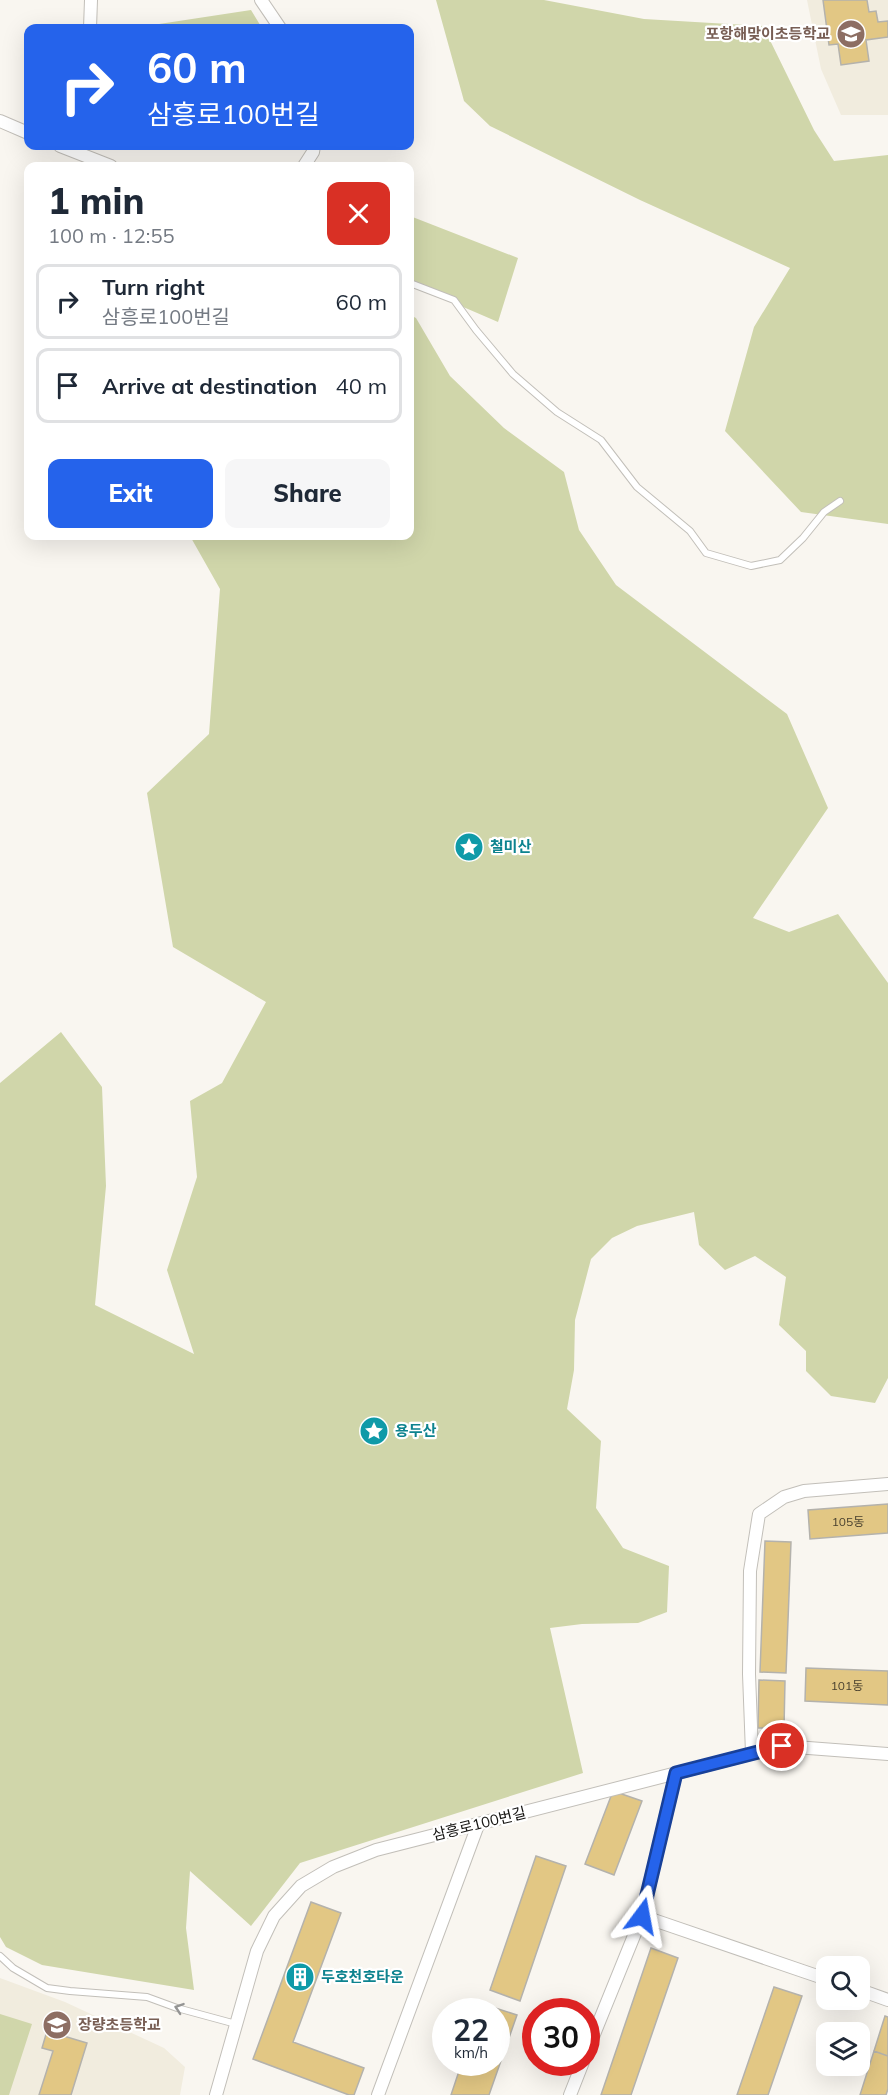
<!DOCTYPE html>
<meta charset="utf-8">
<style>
:root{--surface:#fff;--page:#f6f6f7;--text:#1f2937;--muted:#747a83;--line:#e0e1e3;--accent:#2563eb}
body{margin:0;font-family:Mulish,"Noto Sans KR",sans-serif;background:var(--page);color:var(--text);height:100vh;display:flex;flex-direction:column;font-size:22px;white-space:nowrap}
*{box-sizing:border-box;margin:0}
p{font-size:20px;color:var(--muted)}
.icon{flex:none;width:33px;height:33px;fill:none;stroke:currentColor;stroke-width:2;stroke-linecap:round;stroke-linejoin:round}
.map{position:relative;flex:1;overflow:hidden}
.panel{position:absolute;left:24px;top:162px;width:390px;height:378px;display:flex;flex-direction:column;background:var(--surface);border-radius:12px;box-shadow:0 6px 24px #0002}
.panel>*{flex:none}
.banner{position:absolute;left:24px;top:24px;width:390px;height:126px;border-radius:12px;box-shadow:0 6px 24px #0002;background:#2563eb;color:#fff;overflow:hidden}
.tools{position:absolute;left:816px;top:1956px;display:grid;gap:12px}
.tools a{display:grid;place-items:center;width:54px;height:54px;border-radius:12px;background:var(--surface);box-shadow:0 6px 24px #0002;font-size:30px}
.speed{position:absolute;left:432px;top:1998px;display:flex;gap:12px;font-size:30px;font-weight:700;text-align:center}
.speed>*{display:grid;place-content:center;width:78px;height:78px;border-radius:50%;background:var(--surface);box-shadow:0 6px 24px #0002;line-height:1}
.speed small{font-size:15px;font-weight:400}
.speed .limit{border:9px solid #d22;background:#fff;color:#111}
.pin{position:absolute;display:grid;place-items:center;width:51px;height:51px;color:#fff;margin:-26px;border:3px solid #fff;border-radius:50%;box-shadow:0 2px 6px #0007}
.me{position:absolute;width:66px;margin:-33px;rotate:13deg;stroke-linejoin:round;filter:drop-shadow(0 0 4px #0008)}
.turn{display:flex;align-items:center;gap:21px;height:126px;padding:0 24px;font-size:27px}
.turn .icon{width:78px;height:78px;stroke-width:2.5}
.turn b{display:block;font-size:42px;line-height:51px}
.round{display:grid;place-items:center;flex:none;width:63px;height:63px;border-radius:12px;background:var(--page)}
.headline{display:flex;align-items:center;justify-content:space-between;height:102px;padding:0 24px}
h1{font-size:36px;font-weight:800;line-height:45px}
.action{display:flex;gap:12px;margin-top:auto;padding:12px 24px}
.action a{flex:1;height:69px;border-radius:12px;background:var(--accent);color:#fff;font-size:24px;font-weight:800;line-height:69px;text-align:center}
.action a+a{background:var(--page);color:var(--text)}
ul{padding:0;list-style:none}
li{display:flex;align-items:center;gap:18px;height:75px;margin:0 12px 9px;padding:0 12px;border:3px solid var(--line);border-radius:12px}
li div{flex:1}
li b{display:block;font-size:22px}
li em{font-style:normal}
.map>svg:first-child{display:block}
.built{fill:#f1ecde}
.green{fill:#d0d6aa}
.building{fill:#e2c784;stroke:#b4b2ac;stroke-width:1.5}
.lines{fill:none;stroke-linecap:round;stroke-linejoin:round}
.lane-casing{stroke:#c2bfb9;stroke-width:8}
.street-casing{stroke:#c2bfb9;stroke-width:14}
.lane{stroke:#fff;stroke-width:6}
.street{stroke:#fff;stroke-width:12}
.oneway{stroke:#959594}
.route-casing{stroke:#184099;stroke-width:15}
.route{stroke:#2563eb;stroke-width:10}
.labels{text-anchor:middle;stroke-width:4.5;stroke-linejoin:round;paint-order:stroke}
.number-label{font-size:12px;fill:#48402e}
.education-label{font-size:15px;font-weight:bold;fill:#785e54;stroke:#fff;text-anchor:end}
.culture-label{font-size:15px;font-weight:bold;fill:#0d838f;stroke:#fff;text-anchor:start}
.street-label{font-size:15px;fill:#141311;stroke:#fff}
</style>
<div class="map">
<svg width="888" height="2095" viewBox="0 0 888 2095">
<rect width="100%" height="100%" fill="#f9f6f0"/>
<!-- built -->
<path class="built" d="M 807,0 L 888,0 L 888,115 L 841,115 L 821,69 Z
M 0,1978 L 65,2002 L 164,2048 L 185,2067 L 180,2095 L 0,2095 Z"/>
<!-- green -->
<path class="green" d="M 436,0 L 544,0 L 644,19 L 763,26 L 814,130 L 834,161 L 888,155 L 888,524 L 801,512 L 725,431 L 754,327 L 790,268 L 640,200 L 490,126 L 464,101 Z
M 251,10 L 262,28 L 146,28 L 146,26 Z
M 410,216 L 518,258 L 498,322 L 410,284 Z
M 410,315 L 416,318 L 450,376 L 504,428 L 564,472 L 579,530 L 616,585 L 787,714 L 828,808 L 753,918 L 789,932 L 838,914 L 888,983 L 888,1378 L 875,1403 L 831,1396 L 806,1371 L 806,1351 L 779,1325 L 786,1277 L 755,1256 L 725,1270 L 699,1245 L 694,1212 L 637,1226 L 612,1238 L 591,1259 L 575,1320 L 574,1370 L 567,1409 L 601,1441 L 596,1508 L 623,1548 L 669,1566 L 667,1612 L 638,1623 L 582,1624 L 550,1628 L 583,1773 L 300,1863 L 251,1926 L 190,1871 L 186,1928 L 194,1990 L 42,1965 L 6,1947 L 0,1937 L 0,1083 L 61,1032 L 102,1087 L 106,1186 L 95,1305 L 194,1354 L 167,1270 L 197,1177 L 190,1101 L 222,1083 L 266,1002 L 173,947 L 147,793 L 209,734 L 220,589 L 190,536 L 410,536 Z
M 0,2014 L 32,2024 L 9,2095 L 0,2095 Z"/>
<!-- building -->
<path class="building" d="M 823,0 L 867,0 L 869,12 L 876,11 L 878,22 L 888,21 L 888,37 L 866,40 L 869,61 L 841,65 L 838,44 L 829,45 Z
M 888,1504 L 888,1533 L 810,1539 L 808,1510 Z
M 765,1541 L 791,1542 L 786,1673 L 760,1672 Z
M 806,1668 L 888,1671 L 888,1705 L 805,1701 Z
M 759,1680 L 785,1681 L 784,1728 L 758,1728 Z
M 613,1791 L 642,1801 L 614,1875 L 585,1864 Z
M 536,1856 L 566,1866 L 520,2001 L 490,1990 Z
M 311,1902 L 341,1913 L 293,2042 L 364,2068 L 354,2095 L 349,2095 L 253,2059 Z
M 651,1948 L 678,1958 L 631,2095 L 601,2095 Z
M 774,1987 L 802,1996 L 768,2095 L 737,2095 Z
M 483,2004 L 517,2015 L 489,2095 L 451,2095 L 462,2062 L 496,2062 L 496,2012 L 480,2012 Z
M 885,2016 L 888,2017 L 888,2056 L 874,2051 Z
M 47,2031 L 87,2043 L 71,2095 L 39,2095 L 53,2051 L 42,2048 Z
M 874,2051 L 888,2056 L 888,2089 L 886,2095 L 860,2095 Z"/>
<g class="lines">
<!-- lane casing -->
<g class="lane-casing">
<path id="lane" d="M 410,283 L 454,300 L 476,330 L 513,374 L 557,412 L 601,440 L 637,487 L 690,531 L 706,553 L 751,566 L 780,560 L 803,538 L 824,512 L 840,501
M 0,1956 L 13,1968 L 47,1988 L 70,1991 L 147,1997 L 177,2008 L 236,2024"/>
</g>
<!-- street casing -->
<g class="street-casing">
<path id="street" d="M 261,0 L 280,28
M 90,28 L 91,0
M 0,121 L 28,133
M 60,146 L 111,166
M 304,166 L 313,152 L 314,146
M 752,1753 L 749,1674 L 750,1571 L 759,1514 L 784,1497 L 804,1491 L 888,1484
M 642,1916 L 826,1979
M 860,1990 L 888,2000
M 586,2054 L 642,1916 L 676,1773
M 216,2095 L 257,1951 L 274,1916 L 301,1886 L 333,1867 L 376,1850 L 782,1746 L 888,1754
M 378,2095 L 478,1825
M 570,2095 L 583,2062"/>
</g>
<!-- lane -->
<use href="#lane" class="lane"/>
<!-- street -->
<use href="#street" class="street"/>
</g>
<!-- one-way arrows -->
<defs><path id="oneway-chevron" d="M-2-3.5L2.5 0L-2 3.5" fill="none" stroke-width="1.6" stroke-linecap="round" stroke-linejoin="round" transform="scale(1.5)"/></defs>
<use class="oneway" href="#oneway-chevron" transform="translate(179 2008) rotate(-161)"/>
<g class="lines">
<!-- route casing -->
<g class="route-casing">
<path id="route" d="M 642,1916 L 676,1773 L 782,1746"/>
</g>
<!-- route -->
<use href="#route" class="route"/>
</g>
<!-- icons -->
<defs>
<g id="school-disc" transform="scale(1.5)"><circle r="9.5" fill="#8d6e63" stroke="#fff"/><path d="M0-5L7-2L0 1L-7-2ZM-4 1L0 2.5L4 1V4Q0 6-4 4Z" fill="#fff"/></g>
<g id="sight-disc" transform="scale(1.5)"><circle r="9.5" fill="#0f9aa8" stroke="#fff"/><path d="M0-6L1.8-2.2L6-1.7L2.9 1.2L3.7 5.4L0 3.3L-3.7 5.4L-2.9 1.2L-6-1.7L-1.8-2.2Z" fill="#fff"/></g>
<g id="building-disc" transform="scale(1.5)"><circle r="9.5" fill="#0f9aa8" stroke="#fff"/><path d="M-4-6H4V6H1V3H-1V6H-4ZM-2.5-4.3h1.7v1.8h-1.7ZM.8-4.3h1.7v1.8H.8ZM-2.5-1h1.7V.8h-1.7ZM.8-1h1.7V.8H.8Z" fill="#fff"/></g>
</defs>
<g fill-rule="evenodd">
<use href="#school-disc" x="851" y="34"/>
<use href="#sight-disc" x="469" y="847"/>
<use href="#sight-disc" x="374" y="1431"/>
<use href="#building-disc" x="300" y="1977"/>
<use href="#school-disc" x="57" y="2025"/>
</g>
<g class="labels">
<!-- number labels -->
<g class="number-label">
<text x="848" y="1526">105동</text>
<text x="847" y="1690">101동</text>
</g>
<!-- education labels -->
<g class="education-label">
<text x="830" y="39">포항해맞이초등학교</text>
<text x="78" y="2030" text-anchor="start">장량초등학교</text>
</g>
<!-- culture labels -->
<g class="culture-label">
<text x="490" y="852">철미산</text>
<text x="395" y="1436">용두산</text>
<text x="321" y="1982">두호천호타운</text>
</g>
<!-- street labels -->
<g class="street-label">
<text transform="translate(479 1824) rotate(-14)" y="5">삼흥로100번길</text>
</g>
</g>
</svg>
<div class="tools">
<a><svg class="icon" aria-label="search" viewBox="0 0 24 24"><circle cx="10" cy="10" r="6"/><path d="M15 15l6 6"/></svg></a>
<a><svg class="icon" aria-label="layers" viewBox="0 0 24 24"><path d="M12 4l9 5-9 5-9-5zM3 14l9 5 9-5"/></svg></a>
</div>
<div class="speed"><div>22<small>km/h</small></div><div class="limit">30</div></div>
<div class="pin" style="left:782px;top:1746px;background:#d93025"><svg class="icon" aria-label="arrive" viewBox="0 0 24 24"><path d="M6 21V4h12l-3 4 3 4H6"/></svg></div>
<svg class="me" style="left:642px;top:1916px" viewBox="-20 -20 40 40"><path d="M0-17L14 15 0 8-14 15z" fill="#2563eb" stroke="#fff" stroke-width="4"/></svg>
<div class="banner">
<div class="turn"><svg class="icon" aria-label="right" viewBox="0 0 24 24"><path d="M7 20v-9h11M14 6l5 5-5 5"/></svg><div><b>60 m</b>삼흥로100번길</div></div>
</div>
<section class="panel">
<div class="headline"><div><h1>1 min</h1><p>100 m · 12:55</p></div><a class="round" style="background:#d93025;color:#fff"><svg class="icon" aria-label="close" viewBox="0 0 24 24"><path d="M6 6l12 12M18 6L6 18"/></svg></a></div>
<ul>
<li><svg class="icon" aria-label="right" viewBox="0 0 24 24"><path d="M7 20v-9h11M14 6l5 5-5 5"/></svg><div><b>Turn right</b><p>삼흥로100번길</p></div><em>60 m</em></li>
<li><svg class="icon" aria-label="arrive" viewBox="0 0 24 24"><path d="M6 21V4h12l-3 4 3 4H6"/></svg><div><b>Arrive at destination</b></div><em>40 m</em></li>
</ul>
<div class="action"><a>Exit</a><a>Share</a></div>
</section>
</div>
